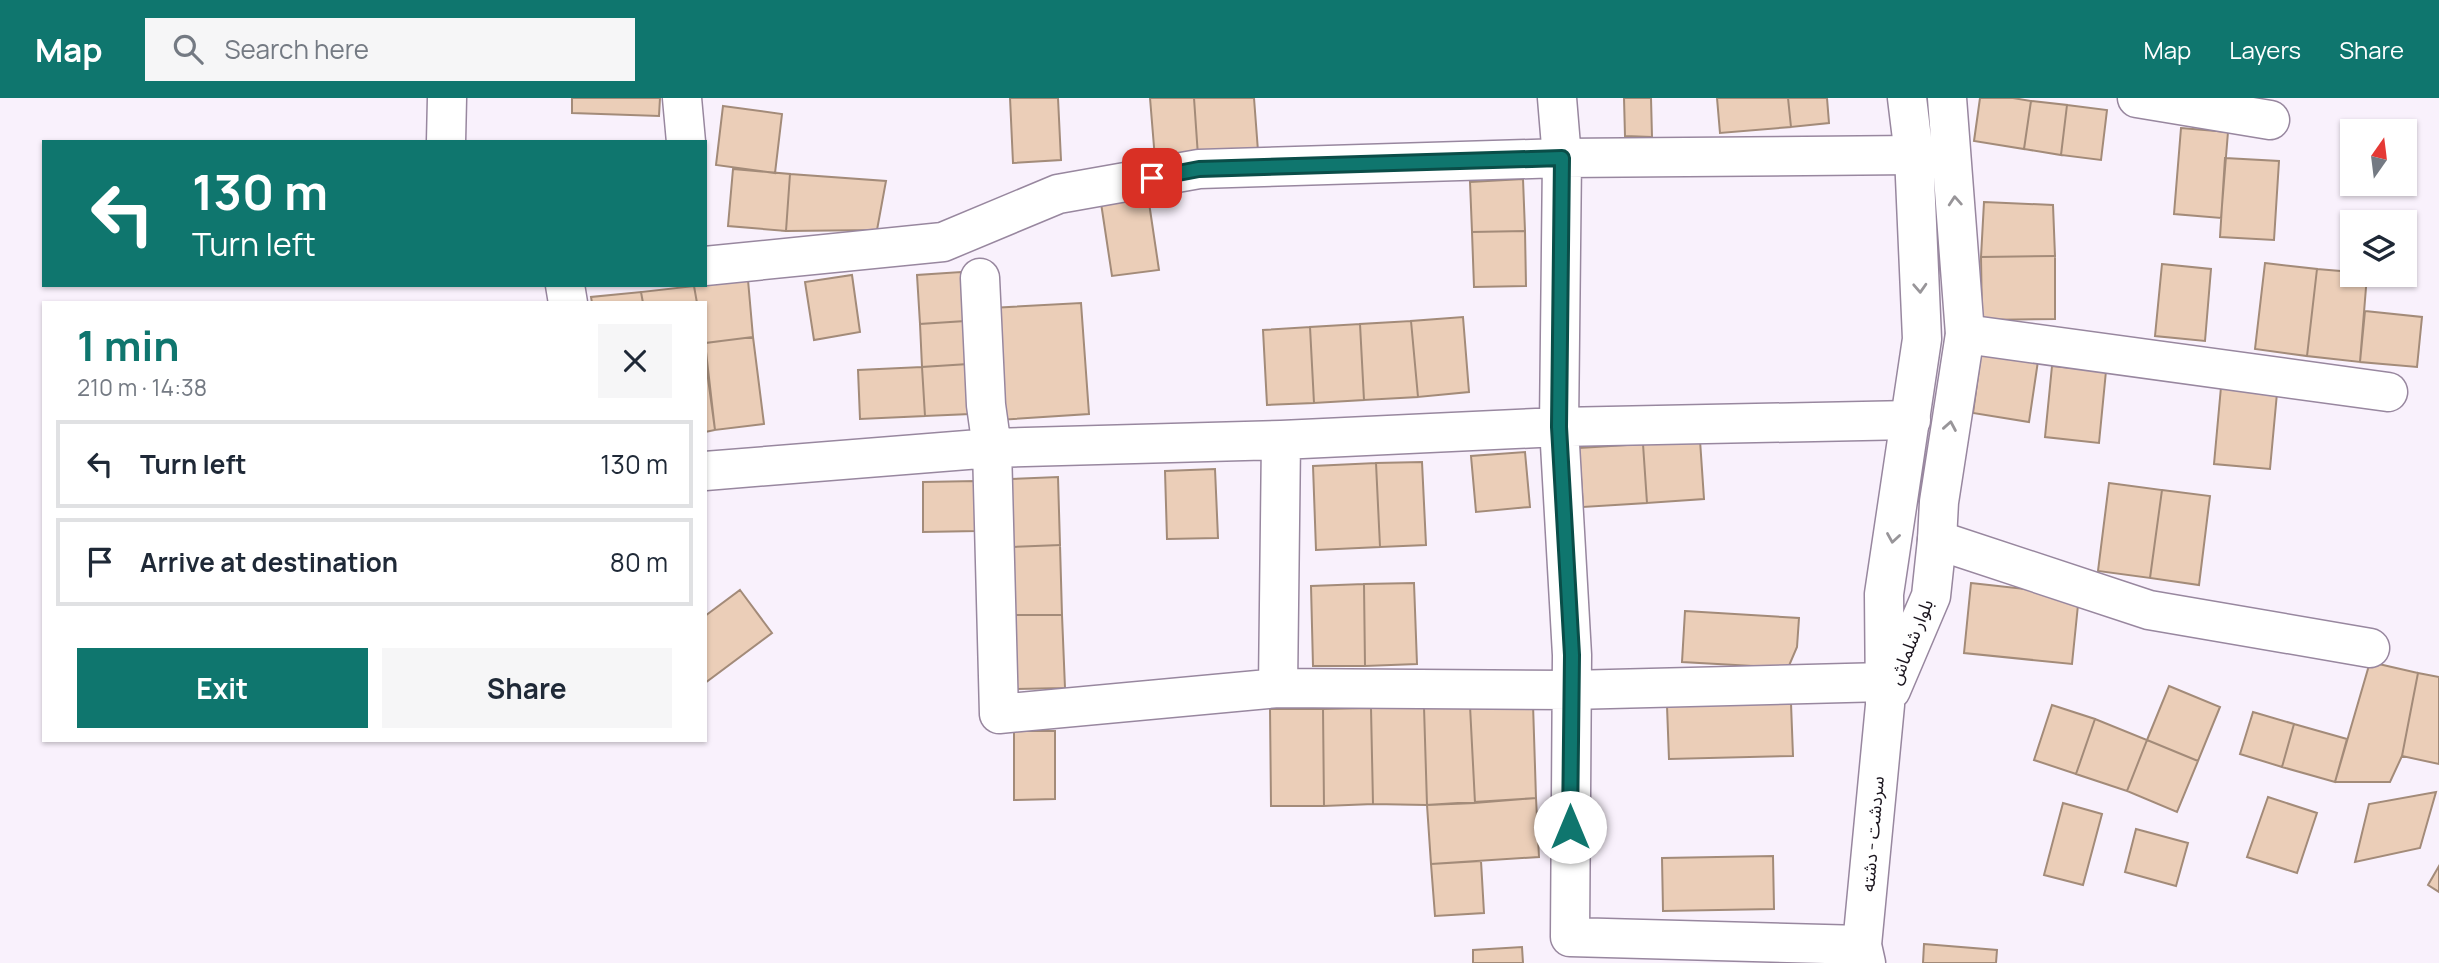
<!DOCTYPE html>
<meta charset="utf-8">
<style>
:root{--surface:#fff;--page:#f6f6f7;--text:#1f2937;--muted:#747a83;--line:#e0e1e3;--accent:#0f766e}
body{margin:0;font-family:Manrope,"Noto Sans Arabic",sans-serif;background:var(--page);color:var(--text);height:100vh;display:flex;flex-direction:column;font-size:26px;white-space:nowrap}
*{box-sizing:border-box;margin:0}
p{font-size:23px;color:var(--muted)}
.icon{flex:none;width:38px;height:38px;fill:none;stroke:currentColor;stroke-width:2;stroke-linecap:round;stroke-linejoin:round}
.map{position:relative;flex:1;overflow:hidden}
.panel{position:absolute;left:42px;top:203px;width:665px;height:441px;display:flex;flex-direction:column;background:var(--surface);border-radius:0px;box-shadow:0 2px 5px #0004}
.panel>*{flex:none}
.hud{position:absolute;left:42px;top:42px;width:665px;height:147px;border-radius:0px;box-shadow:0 2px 5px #0004;background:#0f766e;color:#fff;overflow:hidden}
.needle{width:46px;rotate:14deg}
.tools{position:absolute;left:2340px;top:21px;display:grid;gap:14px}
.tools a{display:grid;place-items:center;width:77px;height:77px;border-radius:0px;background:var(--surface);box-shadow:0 2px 5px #0004;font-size:35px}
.pin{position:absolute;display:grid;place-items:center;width:60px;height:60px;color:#fff;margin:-30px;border-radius:14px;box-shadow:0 4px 10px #0006}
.me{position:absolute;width:77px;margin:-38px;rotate:0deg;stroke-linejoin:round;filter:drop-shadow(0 0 5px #0008)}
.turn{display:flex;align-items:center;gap:24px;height:147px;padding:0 35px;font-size:32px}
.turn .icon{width:91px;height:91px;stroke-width:2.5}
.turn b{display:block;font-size:49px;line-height:60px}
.round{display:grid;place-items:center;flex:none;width:74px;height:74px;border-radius:0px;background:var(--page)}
.overview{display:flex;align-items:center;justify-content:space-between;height:119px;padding:0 35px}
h1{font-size:42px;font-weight:700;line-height:52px;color:var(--accent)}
.action{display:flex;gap:14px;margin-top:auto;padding:14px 35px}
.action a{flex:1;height:80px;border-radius:0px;background:var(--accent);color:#fff;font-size:28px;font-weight:700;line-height:80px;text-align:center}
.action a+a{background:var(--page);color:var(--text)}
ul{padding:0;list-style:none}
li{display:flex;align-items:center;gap:21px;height:88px;margin:0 14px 10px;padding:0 21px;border:4px solid var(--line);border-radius:0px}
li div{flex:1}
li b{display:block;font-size:26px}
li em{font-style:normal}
header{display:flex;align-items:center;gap:42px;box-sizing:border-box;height:98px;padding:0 35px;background:var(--accent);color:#fff}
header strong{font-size:33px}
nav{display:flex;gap:38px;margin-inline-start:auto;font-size:24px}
.search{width:490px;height:63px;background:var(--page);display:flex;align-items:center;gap:18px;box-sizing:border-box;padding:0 24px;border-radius:0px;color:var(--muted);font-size:26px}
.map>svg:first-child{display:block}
.building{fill:#ebceb8;stroke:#a38b79;stroke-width:2}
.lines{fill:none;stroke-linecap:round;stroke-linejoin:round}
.street-casing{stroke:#98879f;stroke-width:41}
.secondary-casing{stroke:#98879f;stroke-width:41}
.street{stroke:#fff;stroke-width:38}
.secondary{stroke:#fff;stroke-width:38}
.oneway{stroke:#989599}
.route-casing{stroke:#0a4d48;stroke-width:18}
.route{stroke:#0f766e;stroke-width:12}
.labels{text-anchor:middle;stroke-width:6;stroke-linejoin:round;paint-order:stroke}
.street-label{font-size:18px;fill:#1a141d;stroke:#fff}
</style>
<header>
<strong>Map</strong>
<div class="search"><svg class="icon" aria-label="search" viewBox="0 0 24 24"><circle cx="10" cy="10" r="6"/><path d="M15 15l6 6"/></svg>Search here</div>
<nav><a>Map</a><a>Layers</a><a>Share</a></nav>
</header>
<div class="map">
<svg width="2439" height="865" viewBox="0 0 2439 865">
<rect width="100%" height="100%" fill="#f9f1fc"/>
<!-- building -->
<path class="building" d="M 572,0 L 660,0 L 659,18 L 572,15 Z
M 1010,0 L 1058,0 L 1061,62 L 1013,65 Z
M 1150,0 L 1194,0 L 1198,58 L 1155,61 Z
M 1194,0 L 1254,0 L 1258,53 L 1198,58 Z
M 1624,0 L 1651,0 L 1652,39 L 1625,38 Z
M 1717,0 L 1788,0 L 1791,29 L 1720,35 Z
M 1788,0 L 1827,0 L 1829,25 L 1791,29 Z
M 1980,0 L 2013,0 L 2031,3 L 2024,51 L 1974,43 Z
M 2031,3 L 2067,7 L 2061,57 L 2024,51 Z
M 2067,7 L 2107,12 L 2101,62 L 2061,57 Z
M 723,8 L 782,16 L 775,75 L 716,67 Z
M 2181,30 L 2228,34 L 2221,120 L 2174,116 Z
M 2225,60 L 2279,63 L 2274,142 L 2220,139 Z
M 733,71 L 790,76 L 786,133 L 728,128 Z
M 790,76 L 886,83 L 877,132 L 786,133 Z
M 1523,81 L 1525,133 L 1472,134 L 1470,84 Z
M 1148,98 L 1159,172 L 1112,178 L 1101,105 Z
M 1984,104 L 2053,107 L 2055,158 L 1981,159 Z
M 1525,133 L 1526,188 L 1474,189 L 1472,134 Z
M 2055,158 L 2055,221 L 1982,222 L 1981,159 Z
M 2265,165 L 2317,171 L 2307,258 L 2255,251 Z
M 2162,166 L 2211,171 L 2205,243 L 2155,238 Z
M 2317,171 L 2352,174 L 2352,177 L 2367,177 L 2360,264 L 2307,258 Z
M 961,174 L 965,223 L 920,226 L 917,177 Z
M 852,177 L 860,234 L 814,242 L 805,184 Z
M 748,182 L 753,239 L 705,245 L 705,205 L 697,205 L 694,188 Z
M 694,188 L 697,205 L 643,205 L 641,194 Z
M 641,194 L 643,205 L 592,205 L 591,199 Z
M 1081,205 L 1089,316 L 998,322 L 991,210 Z
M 2365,213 L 2422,219 L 2417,269 L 2360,264 Z
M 1463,219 L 1469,294 L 1418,299 L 1411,223 Z
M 965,223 L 968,266 L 922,269 L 920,226 Z
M 1411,223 L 1418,299 L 1364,302 L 1360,226 Z
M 1360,226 L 1364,302 L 1314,305 L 1310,229 Z
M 1310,229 L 1314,305 L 1267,307 L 1263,232 Z
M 753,239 L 764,326 L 715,332 L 705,245 Z
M 1981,255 L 2038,263 L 2029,324 L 1973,315 Z
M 705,258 L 715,332 L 705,334 Z
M 968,266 L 970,316 L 925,318 L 922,269 Z
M 2052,268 L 2106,273 L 2099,345 L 2045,339 Z
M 922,269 L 925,318 L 860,321 L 858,272 Z
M 2221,289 L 2277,295 L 2270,371 L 2214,366 Z
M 1700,342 L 1704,401 L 1647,405 L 1643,346 Z
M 1643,346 L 1647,405 L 1583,409 L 1579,350 Z
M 1525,354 L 1530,409 L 1476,414 L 1471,358 Z
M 1422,364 L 1426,447 L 1380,449 L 1376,365 Z
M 1376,365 L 1380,449 L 1316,452 L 1313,368 Z
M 1215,371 L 1218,440 L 1167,441 L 1165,373 Z
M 1058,379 L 1060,447 L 1013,449 L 1010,381 Z
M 976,383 L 977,433 L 923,434 L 923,384 Z
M 2109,385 L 2162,392 L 2150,480 L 2098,473 Z
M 2162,392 L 2210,398 L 2199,487 L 2150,480 Z
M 1060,447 L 1062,517 L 1013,517 L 1013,449 Z
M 1414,485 L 1417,566 L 1365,568 L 1364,486 Z
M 1971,485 L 2079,497 L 2072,566 L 1964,555 Z
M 1364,486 L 1365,568 L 1313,568 L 1311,488 Z
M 740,492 L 772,535 L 705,585 L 705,518 Z
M 1685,513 L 1799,520 L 1797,549 L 1788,570 L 1682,564 Z
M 1013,517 L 1062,517 L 1065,590 L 1015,591 Z
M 2370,564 L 2418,575 L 2402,658 L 2390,684 L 2335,684 Z
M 2418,575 L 2439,579 L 2439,666 L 2402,658 Z
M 2169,588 L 2220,609 L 2198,663 L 2147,642 Z
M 1791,605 L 1793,658 L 1669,661 L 1667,608 Z
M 1533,606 L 1536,700 L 1475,705 L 1470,608 Z
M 2052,607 L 2095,621 L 2076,676 L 2034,662 Z
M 1470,608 L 1475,705 L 1427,707 L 1424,609 Z
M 1424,609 L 1427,707 L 1373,706 L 1371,610 Z
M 1371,610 L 1373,706 L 1324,708 L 1323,611 Z
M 1270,611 L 1323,611 L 1324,708 L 1271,708 Z
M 2253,614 L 2294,626 L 2282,669 L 2240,656 Z
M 2095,621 L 2147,642 L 2127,693 L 2076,676 Z
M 2294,626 L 2347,641 L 2335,684 L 2282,669 Z
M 1014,633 L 1055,633 L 1055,701 L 1014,702 Z
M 2147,642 L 2198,663 L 2177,714 L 2127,693 Z
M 2436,694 L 2420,750 L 2355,764 L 2369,706 Z
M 2268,699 L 2317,715 L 2297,775 L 2247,759 Z
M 1536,700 L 1539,759 L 1431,766 L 1427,707 Z
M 2063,705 L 2102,716 L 2083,787 L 2044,777 Z
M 2136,731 L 2188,745 L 2176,788 L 2125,774 Z
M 1773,758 L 1774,811 L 1663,813 L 1662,760 Z
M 1481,763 L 1484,815 L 1435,818 L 1431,766 Z
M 2439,768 L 2439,794 L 2428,787 Z
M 1924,846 L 1997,852 L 1996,865 L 1923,865 Z
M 1522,849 L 1523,865 L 1473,865 L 1473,852 Z"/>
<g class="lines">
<!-- street casing -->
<g class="street-casing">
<path id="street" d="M 682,0 L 686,44
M 1557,0 L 1562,60 L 1559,329 L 1572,557 L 1570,839 L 1862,847
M 2137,0 L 2270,22
M 446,44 L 447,0
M 705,168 L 943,144 L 1058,96 L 1199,71 L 1562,60 L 1914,57
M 565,187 L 568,205
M 1965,236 L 2388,294
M 1281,342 L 1278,590 L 999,616 L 992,350 L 1281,342 L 1559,329 L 1911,322
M 705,373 L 992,350 L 986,307 L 980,180
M 1937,442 L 2149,512 L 2370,550
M 1278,590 L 1570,592 L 1885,584"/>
</g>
<!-- secondary casing -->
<g class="secondary-casing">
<path id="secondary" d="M 1891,592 L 1931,498 L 1937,442 L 1939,404 L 1965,236 L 1947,0
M 1866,865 L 1862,847 L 1885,607 L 1884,496 L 1922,241 L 1914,57 L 1907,0"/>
</g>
<!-- street -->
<use href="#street" class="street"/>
<!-- secondary -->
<use href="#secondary" class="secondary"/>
</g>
<!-- one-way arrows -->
<defs><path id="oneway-chevron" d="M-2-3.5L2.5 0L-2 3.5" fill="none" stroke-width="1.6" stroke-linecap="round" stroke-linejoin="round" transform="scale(1.75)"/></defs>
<g class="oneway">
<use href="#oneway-chevron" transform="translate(1955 103) rotate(-94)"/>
<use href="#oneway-chevron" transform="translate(1920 190) rotate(87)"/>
<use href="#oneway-chevron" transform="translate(1950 328) rotate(-80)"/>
<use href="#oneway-chevron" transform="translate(1893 440) rotate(99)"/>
</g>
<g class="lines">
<!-- route casing -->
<g class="route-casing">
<path id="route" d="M 1152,80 L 1199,71 L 1562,60 L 1559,329 L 1572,557 L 1570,729"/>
</g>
<!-- route -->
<use href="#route" class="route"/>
</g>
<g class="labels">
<!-- street labels -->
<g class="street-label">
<text transform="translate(1911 544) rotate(-68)" y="6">بلوار شلماش</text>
<text transform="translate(1873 736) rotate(-85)" y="6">سردشت - دشته</text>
</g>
</g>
</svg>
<div class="tools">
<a><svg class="needle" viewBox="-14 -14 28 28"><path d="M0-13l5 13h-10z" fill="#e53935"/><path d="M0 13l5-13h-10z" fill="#747a83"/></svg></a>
<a><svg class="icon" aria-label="layers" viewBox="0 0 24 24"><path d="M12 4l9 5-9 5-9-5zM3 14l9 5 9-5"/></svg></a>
</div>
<div class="pin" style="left:1152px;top:80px;background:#d93025"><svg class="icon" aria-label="arrive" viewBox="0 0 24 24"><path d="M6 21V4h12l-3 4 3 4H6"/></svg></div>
<svg class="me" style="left:1570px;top:729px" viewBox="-20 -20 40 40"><circle r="19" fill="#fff"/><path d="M0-13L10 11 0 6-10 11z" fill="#0f766e"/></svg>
<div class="hud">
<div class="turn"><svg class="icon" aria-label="left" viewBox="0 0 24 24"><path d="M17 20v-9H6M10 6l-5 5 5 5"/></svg><div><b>130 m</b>Turn left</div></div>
</div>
<section class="panel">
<div class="overview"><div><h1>1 min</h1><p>210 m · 14:38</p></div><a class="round"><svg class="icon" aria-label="close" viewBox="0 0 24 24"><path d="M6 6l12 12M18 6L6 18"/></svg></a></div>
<ul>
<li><svg class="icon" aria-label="left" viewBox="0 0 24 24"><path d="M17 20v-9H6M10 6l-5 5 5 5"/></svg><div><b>Turn left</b></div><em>130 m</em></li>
<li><svg class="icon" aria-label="arrive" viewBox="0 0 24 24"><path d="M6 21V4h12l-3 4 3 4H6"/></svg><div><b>Arrive at destination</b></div><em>80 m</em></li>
</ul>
<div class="action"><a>Exit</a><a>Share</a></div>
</section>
</div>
